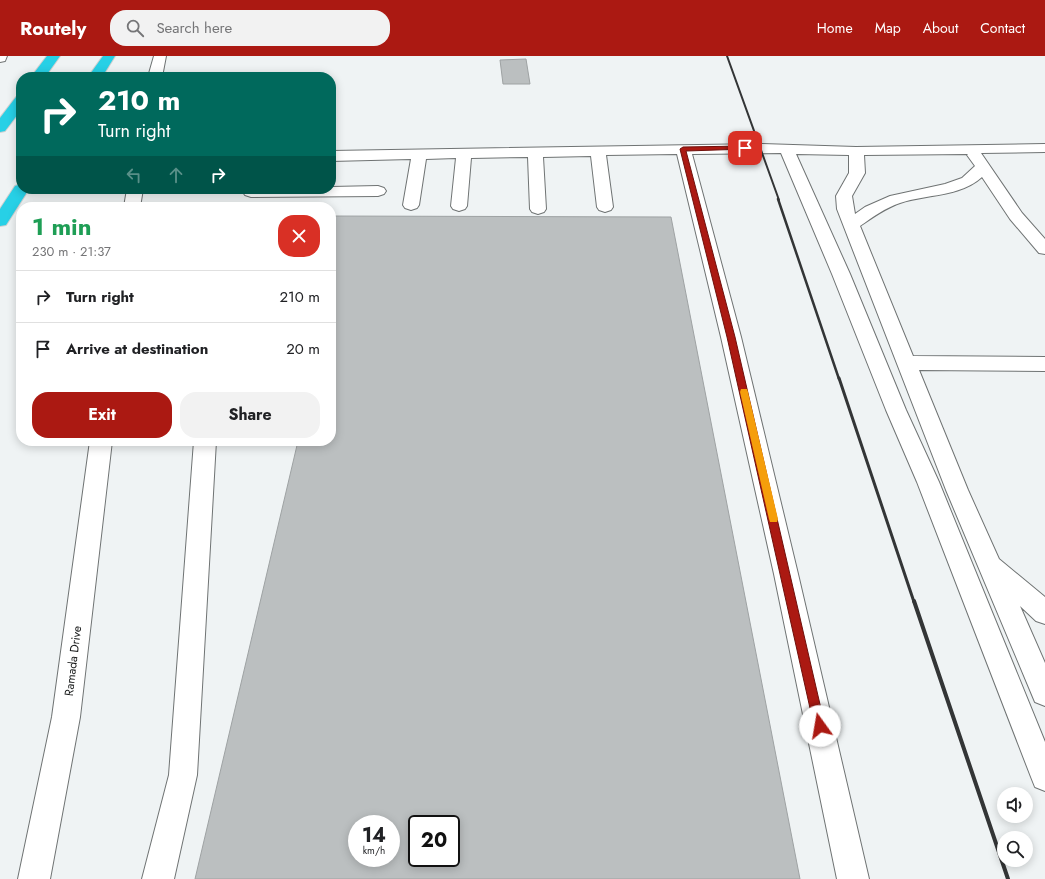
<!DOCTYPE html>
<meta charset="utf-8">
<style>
:root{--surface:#fff;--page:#f2f2f2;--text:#202124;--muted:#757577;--line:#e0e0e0;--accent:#ab1912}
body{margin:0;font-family:Jost,sans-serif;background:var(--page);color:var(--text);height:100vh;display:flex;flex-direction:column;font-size:15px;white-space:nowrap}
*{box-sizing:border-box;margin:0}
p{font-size:13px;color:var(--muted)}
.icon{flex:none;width:22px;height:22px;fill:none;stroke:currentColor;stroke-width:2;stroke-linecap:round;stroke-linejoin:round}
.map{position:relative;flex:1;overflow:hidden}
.panel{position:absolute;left:16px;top:146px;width:320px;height:244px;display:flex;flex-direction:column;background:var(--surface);border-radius:16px;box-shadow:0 2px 10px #0003}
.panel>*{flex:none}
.hud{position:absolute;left:16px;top:16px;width:320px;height:122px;border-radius:16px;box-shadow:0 2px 10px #0003;background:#00695c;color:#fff;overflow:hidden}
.tools{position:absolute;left:997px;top:731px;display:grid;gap:8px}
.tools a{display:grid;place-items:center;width:36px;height:36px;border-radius:50%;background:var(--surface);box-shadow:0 2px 10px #0003;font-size:20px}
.speed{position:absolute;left:348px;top:759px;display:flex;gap:8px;font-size:20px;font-weight:700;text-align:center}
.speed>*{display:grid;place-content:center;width:52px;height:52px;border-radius:50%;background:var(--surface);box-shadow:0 2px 10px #0003;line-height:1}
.speed small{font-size:10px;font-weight:400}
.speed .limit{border:2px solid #111;border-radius:6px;background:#fff;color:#111}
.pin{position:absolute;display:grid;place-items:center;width:34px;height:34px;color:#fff;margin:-17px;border-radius:8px;box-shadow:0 2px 6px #0006}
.me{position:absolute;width:44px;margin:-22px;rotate:347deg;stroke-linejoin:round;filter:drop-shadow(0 0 3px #0008)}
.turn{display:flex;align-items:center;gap:14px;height:84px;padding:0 16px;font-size:18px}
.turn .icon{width:52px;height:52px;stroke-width:2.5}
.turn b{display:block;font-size:28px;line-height:34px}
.lanes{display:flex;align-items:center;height:38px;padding:0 16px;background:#0003;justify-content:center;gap:20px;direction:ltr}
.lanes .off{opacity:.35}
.round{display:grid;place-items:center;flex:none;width:42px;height:42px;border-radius:16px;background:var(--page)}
.overview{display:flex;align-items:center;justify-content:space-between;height:68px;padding:0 16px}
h1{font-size:24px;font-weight:700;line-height:30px;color:#1e9e55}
.primary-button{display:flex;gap:8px;margin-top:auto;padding:8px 16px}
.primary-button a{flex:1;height:46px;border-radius:16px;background:var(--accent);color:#fff;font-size:16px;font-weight:700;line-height:46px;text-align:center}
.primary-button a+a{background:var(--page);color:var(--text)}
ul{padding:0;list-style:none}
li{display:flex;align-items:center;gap:12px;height:52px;padding:0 16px;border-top:1px solid var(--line)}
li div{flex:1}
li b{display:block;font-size:15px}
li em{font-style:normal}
header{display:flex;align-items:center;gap:24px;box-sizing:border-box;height:56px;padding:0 20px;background:var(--accent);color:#fff}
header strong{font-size:19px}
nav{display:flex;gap:22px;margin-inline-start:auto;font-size:14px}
.search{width:280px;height:36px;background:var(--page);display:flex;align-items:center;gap:10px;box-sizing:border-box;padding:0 14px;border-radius:16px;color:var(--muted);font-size:15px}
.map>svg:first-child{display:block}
.building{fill:#bbbfc0;stroke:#9ea2a3;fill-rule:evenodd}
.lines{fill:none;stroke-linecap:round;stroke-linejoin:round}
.minor-casing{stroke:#6f7373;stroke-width:2}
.highway-casing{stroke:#d0d0d0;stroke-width:2}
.minor{fill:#fff;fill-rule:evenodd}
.highway{fill:#27d0e6;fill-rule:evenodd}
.rail-far3{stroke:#333536;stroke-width:2}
.rail-far2{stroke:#333536;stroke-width:2.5}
.rail-far1{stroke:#333536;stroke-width:3}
.rail{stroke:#333536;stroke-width:4}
.route{fill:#ab1912;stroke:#6f100c}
.slow{fill:#f59e0b}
.labels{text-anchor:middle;stroke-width:4;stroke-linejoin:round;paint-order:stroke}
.street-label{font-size:12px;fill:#121414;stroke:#fff}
</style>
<header>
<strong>Routely</strong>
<div class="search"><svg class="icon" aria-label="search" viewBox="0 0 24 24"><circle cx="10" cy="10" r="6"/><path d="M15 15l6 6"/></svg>Search here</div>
<nav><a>Home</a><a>Map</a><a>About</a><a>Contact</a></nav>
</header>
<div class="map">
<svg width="1045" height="823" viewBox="0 0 1045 823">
<rect width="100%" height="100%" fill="#eff3f4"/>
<!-- building -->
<path class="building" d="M 526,3 L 530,28 L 503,28 L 500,4 Z
M 331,160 L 671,161 L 800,823 L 195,823 L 298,385 L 331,385 ZM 357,768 L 391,768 L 391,802 L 357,802 ZM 417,768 L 451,768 L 451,802 L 417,802 Z"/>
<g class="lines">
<!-- minor casing -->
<g class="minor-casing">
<path id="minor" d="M 0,0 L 7,0 L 5,5 L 0,6 Z
M 154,0 L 166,0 L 162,21 L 148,21 Z
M 761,88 L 856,91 L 1045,88 L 1045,96 L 981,97 L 1022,157 L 1045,183 L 1045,198 L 1039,197 L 1010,163 L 982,121 C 960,141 927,138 900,147 C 885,152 873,161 860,170 L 913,300 L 1045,301 L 1045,315 L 919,314 L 968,434 L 999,503 L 1045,541 L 1045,568 L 1036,565 L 1020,550 L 1045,607 L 1045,650 L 1035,646 L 946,434 L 837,153 L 836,140 L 849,117 L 849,99 L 796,98 L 850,218 L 906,354 L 939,426 L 1045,686 L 1045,735 L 1035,731 L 1031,721 L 917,426 L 886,354 L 832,218 L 781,97 L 692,98 L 741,281 L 798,518 L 869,823 L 837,823 L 774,518 L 721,281 L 677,98 L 606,99 L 613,151 L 611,154 L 605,156 L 599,154 L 597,151 L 591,100 L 543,101 L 546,153 L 544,156 L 538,158 L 532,156 L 530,153 L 528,101 L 471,102 L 467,150 L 465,153 L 459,155 L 453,153 L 451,150 L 456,102 L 426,103 L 419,149 L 417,152 L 411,154 L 405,152 L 403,149 L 411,103 L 331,105 L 331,95 ZM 968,98 L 967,99 L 975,110 L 962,122 L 945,128 L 890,140 L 865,151 L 855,158 L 852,140 L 865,117 L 864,99 Z
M 378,130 L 384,132 L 386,135 L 384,138 L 378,140 L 251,141 L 245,139 L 243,136 L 245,133 L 331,133 L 331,131 Z
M 127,133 L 143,133 L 140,151 L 124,151 Z
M 90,385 L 112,385 L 80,661 L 50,823 L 18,823 L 52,661 Z
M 194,385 L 216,385 L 197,719 L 174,823 L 142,823 L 169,719 Z"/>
</g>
<!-- highway casing -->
<g class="highway-casing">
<path id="highway" d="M 47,0 L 60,0 L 45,21 L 31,21 Z
M 103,0 L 115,0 L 102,21 L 88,21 Z
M 21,40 L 21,54 L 5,75 L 0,76 L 0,62 L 16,41 Z
M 21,128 L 21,133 L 29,133 L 6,169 L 0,170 L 0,153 L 15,130 Z"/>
</g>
<!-- minor -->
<use href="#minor" class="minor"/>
<!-- highway -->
<use href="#highway" class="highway"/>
<!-- rail-far3 -->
<path class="rail-far3" d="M 727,0 L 779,144"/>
<!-- rail-far2 -->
<path class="rail-far2" d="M 778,143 L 839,323"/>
<!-- rail-far1 -->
<path class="rail-far1" d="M 839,322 L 914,546"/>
<!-- rail -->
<path class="rail" d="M 914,545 L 1008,823"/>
</g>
<!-- route -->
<path class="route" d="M 745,90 L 747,91 L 747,93 L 686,95 L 735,281 L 825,670 L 824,674 L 820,676 L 816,674 L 814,670 L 727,281 L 680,93 L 683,91 Z"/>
<!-- slow -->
<path class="slow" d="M 741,333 L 747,333 L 748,336 L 778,463 L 777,466 L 770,466 L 769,463 L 740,336 Z"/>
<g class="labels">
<!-- street labels -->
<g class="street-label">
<text transform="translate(73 605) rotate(-83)" y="4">Ramada Drive</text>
</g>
</g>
</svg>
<div class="tools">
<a><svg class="icon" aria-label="sound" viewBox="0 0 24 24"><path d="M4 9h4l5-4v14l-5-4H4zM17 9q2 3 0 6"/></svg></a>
<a><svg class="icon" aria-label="search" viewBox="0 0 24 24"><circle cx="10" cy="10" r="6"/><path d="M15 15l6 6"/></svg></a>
</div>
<div class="speed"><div>14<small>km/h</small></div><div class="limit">20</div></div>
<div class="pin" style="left:745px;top:92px;background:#d93025"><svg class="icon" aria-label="arrive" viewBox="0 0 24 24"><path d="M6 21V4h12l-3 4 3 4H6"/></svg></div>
<svg class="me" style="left:820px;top:670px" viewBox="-20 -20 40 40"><circle r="19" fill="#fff"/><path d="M0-13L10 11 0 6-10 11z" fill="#ab1912"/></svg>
<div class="hud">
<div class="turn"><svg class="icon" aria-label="right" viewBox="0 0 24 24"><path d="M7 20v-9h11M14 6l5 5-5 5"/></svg><div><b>210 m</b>Turn right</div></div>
<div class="lanes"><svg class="icon off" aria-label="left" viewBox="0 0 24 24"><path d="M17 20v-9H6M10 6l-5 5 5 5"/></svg><svg class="icon off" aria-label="ahead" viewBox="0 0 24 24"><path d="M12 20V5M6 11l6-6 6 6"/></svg><svg class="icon" aria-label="right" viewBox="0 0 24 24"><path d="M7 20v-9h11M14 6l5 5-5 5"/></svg></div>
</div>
<section class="panel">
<div class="overview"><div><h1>1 min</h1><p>230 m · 21:37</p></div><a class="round" style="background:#d93025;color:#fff"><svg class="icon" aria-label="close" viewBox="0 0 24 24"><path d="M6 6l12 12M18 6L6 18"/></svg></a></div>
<ul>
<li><svg class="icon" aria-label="right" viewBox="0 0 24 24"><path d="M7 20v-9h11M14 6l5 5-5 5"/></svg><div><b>Turn right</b></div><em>210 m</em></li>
<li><svg class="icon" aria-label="arrive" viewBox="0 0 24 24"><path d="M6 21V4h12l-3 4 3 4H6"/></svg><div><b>Arrive at destination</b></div><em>20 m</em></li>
</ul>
<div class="primary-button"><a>Exit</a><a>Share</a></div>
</section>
</div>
